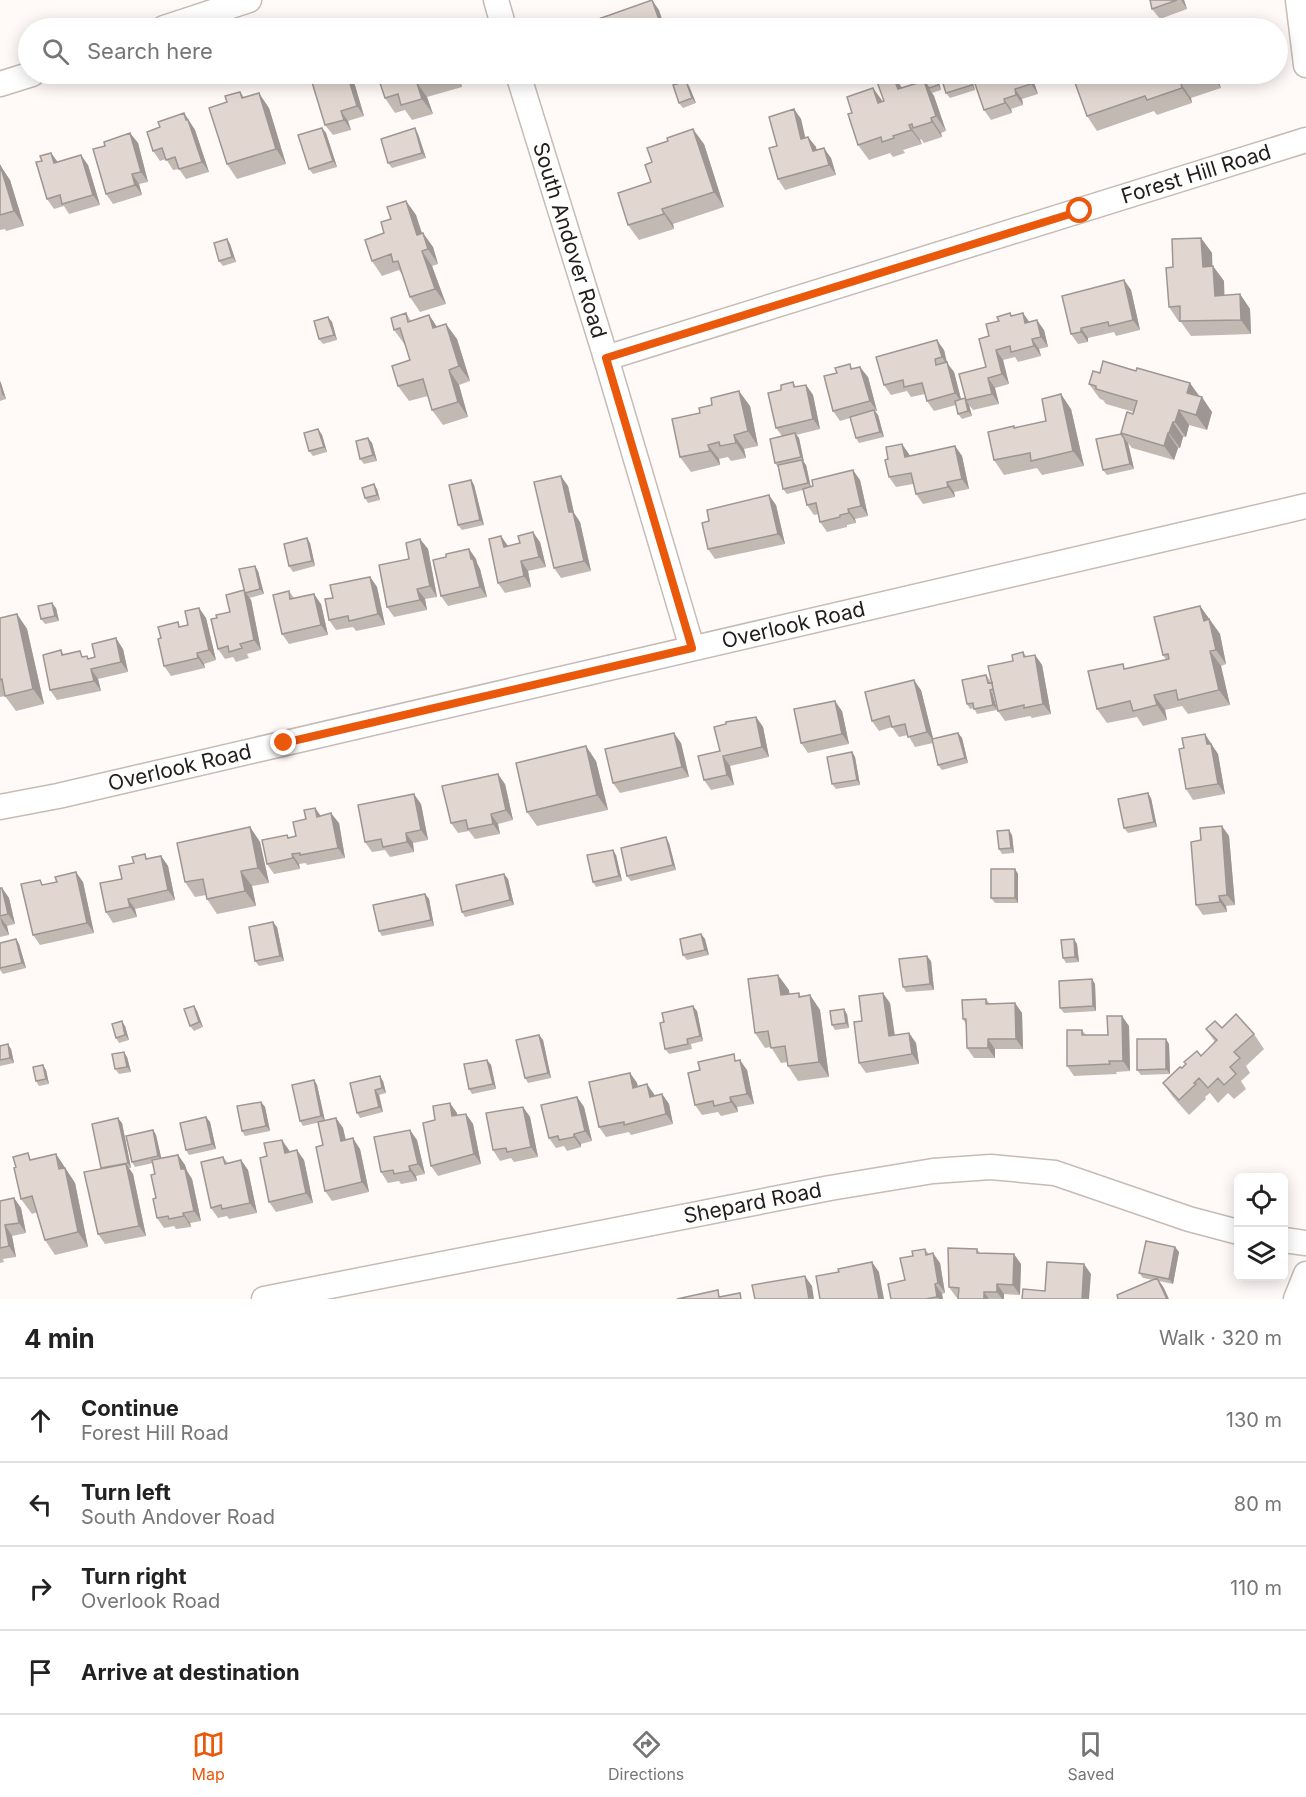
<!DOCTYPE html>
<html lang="en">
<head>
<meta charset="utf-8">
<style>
	:root { --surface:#fff; --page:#f6f6f6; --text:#222; --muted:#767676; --line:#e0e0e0; --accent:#ea580c }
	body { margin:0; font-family:Inter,sans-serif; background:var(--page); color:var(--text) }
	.controls { position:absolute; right:18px; bottom:18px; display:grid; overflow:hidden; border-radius:9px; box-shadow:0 3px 15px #0003 }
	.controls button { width:54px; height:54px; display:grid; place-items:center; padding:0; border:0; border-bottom:2px solid var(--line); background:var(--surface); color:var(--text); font:30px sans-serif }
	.stop { position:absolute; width:18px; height:18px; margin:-14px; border:4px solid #ea580c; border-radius:50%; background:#fff }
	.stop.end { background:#ea580c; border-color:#fff; box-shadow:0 2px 6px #0008 }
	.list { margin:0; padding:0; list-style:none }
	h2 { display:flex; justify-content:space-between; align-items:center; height:78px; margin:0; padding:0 24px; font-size:26px }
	h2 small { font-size:20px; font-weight:400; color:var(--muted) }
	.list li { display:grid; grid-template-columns:39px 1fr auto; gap:18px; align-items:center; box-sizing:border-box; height:84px; padding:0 24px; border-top:2px solid var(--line) }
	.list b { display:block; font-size:22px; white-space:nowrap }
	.list p { margin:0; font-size:20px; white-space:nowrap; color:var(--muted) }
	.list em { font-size:20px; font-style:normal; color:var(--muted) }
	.icon { flex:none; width:33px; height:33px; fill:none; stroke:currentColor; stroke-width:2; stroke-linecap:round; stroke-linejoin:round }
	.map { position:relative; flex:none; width:1306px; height:1299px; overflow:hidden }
	.search { position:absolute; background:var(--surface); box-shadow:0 3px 15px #0003; left:18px; right:18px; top:18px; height:66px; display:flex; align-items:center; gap:15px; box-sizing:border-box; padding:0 21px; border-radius:33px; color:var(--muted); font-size:22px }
	.sheet { height:414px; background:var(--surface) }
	nav { display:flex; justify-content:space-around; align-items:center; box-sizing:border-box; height:84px; border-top:2px solid var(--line); background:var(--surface); font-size:16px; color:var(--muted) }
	nav a { display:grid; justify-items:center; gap:3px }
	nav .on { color:var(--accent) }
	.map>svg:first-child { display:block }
</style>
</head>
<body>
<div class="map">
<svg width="1306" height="1299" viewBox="0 0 1306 1299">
	<rect width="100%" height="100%" fill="#fffaf8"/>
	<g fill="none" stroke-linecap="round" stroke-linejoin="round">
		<defs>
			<g id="minor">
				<path d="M496 0 504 28"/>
				<path d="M1298 0 1306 65"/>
				<path d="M164 28 249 0"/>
				<path id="s1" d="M518 74 606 358 692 648"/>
				<path d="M0 84 32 74"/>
				<path id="s2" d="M606 358 1306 140"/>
				<path id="s3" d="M0 807 58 796 1306 506"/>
				<path d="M1284 1240 1306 1243"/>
				<path id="s4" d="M264 1299 830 1188 933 1171 991 1167 1055 1173 1189 1219 1238 1232"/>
				<path d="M1296 1299 1306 1274"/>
			</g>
		</defs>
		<use href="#minor" stroke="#c6bbb5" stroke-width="27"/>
		<use href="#minor" stroke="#fff" stroke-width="24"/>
	</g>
	<path fill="#c2b9b3" d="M1150 0H1184L1187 9 1160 19 1152 9Z
		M377 74H458L462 87 427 97 433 114 412 120 405 110 395 113 385 98Z
		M924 74H935L937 76 941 90 932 93 934 96 946 131 941 133 942 137 924 143 921 139 920 140 922 144 903 150 905 153 893 157 890 153 869 160 858 145 852 113 882 101 902 88 914 84Z
		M940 74H970L975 90 950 98 946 93Z
		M1031 74 1038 94 1022 99 1023 105 1011 109 1012 113 991 120 984 110Z
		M1094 74H1216L1221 88 1191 98 1192 103 1157 115 1154 111 1097 131 1087 116Z
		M328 77 354 82 364 116 348 121 351 130 333 135 325 125Z
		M689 86 696 103 683 108 679 103Z
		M240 92 244 97 269 108 286 164 237 179 227 164V102Z
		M794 109 801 119 805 138 808 137 816 147V150L831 158 836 175 785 190 778 179 777 146Z
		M184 113 195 130 209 172 186 179 179 169 173 170 166 159 160 161 153 151 160 127Z
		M322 128 326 133 337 167 313 174 309 169Z
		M415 128 418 134 426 158 392 168 388 163Z
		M130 133 138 143 148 182 139 184 142 195 113 204 106 194 105 146Z
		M704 144 724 207 673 224 674 229 639 240 628 225 651 182Z
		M51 153 58 162 88 165 100 205 69 214 64 206 54 209 47 199 42 161Z
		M0 165 10 180 24 226 6 231 5 229 0 230Z
		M406 201 416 215 422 233 433 247 438 264 432 266 446 304 420 312 410 297 403 276 399 270 382 276 372 261 391 219Z
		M1201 238 1212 253V266L1224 281V295L1240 294 1250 309 1251 334 1191 336 1181 322H1179L1169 307Z
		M227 239 230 244 236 262 223 266 219 261Z
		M1124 280 1131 290 1140 330 1116 336 1114 332 1088 338V342L1078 344 1071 334Z
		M406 313 411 321 429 315 437 327 457 339 470 381 459 385 468 417 443 425 432 410 428 396 409 401 398 386 410 360 405 345 394 330Z
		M1010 313 1012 316 1023 313 1029 322 1044 330 1048 347 1039 349 1041 356 1018 362 1015 357 1003 360 1009 384 995 388 999 404 973 410 969 405 972 416 962 419 958 414 956 405 934 411 927 401 925 394 911 397 907 391 891 395 884 385 944 350 947 363 954 372 961 399 965 398 986 367 989 336 999 321Z
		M328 317 332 322 337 340 323 344 319 339Z
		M853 369 868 377 877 411H875L878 415 884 437 859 443 856 438 850 418 840 421 833 411Z
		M0 381 6 399 0 401Z
		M793 382 796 387 806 385 813 395 820 429 796 435 799 438 804 462 806 465 811 487 860 480 868 516 855 519 856 523 847 525V527L827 532 820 522 819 514 814 515 807 505 803 490 787 494 783 489 778 467 775 463 782 436 776 428 781 390Z
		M1089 384 1199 397 1212 412 1207 430 1189 425 1186 437H1183L1180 448H1178L1174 460 1132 448 1128 443 1134 469 1107 475 1103 470 1121 434 1134 412 1106 404 1103 400 1100 399Z
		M750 406 758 446 744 449 746 458 731 461 728 457 719 459 720 465 691 472 680 457Z
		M1071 409 1084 466 1042 475 1037 468 1004 475 994 460 1015 428 1046 421Z
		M318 429 322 435 327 452 313 456 309 451Z
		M368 438 372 443 377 461 364 464 360 459Z
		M955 446 962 456 969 489 954 492 955 497 923 504 916 494 913 484 896 487 889 477 909 454 910 456Z
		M471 480 474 485 484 525 462 530 458 525Z
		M568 486 574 513 580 522 591 571 561 578 554 568Z
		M377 489 380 500 368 503 365 498Z
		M776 505 785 544 715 559 708 549 709 521Z
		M420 539 428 549 437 597 425 599 427 610 394 617 387 607 409 559Z
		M540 542 546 567 528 571 531 587 505 593 498 583 508 546 520 543Z
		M310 543 315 566 293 572 289 566Z
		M469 549 476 559 477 563 480 569 487 597 448 606 441 596 446 557Z
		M258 571 264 594 249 598 251 600 261 650 247 654 249 658 236 662 233 657 225 659 218 649 230 612 244 590Z
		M370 577 377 587 385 625 356 631 353 627 336 630 329 620 333 598Z
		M289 591 294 598 321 604 328 635 289 644 282 634Z
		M1200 606 1220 634 1226 664 1221 666 1230 705 1188 714 1182 706 1165 710 1167 720 1143 726 1137 717 1107 723 1097 709 1127 669 1166 660 1163 655Z
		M56 608 59 621 45 624 41 619Z
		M199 608 206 618 216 660 204 664 205 668 171 676 164 666 161 638 181 627 188 625Z
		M17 614 27 629 44 704 16 711 5 696 0 697V618Z
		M123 649 128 672 98 679 101 691 57 700 50 690 61 650 64 655 84 657 89 659Z
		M1023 652 1027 657 1035 655 1042 665 1051 714 1032 718 1030 716 1005 721 998 711 994 695H993L997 710 977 714 974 708 970 709 967 704 986 675 990 680V683L992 682 1013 661Z
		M921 690 933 739 958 733 962 738 968 763 942 770 938 765 933 743 915 747 908 735 899 737 892 727 879 731 872 721Z
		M842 711 849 744 808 753 801 743Z
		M756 717 763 727 769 757 730 766 734 785 711 790 704 780 720 751Z
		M681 743 689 777 620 793 613 783Z
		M1212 744V746L1218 754 1225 794 1193 800 1186 789Z
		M852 752 855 757 860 785 836 789 832 784Z
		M596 761 608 810 537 826 527 812Z
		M505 784 513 820 498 824 500 834 475 839 469 831 458 833 451 823Z
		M1151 798 1157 827 1128 833 1124 828Z
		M421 804 428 840 413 843 414 852 390 857 385 850 372 852 365 842Z
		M315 808 321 816 339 823 345 858 307 865 306 863 299 864 300 869 274 874 267 864 287 835 289 838 296 836 306 819Z
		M250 827 260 842 269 883 252 886 256 906 217 914 207 899 206 895 195 897 185 882Z
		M1012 835 1014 853 1002 854 999 849Z
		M1229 836 1235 905 1226 906 1227 912 1203 915 1196 905Z
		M669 843 676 870 631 881 627 876Z
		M616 855 622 881 596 887 593 882Z
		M161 856 168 866 175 900 135 909 137 917 113 923 106 912 122 879 134 863Z
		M1015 869 1018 874V903H995L991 898Z
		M504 874 508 879 514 905 465 917 462 912Z
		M57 882H83L94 933 40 945 33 935 44 885Z
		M0 888H2L9 898 15 924 7 926 9 935 0 937Z
		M425 894 429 899 434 926 382 936 379 931Z
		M277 927 284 961 259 966 255 961Z
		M701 934 705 939 709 955 687 960 683 955Z
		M16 939 19 944 26 968 3 974 0 970V943Z
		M1074 939 1077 944 1079 962 1066 963 1063 958Z
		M931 961 934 990 906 992 903 987Z
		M1092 979 1095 984 1096 1011 1064 1013 1060 1008Z
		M789 990V994L799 993 801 997 810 995 820 1010 829 1077 798 1081 788 1066V1062L781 1063 771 1047 765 1048 755 1033Z
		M986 999 990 1004 1015 1003 1022 1013 1023 1049H995V1058H974L967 1048 966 1024 963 1019Z
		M890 1003 895 1035 909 1033 916 1043 919 1064 866 1073 859 1063 862 1021Z
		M194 1006 197 1011 203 1027 194 1031 190 1026Z
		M697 1011 703 1041 691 1044 692 1049 669 1054 665 1049 664 1022Z
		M847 1014 849 1028 835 1030 832 1025Z
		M125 1026 129 1040 119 1043 116 1038Z
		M1129 1026 1130 1071 1116 1072 1117 1074 1074 1076 1067 1066 1082 1030 1086 1035H1108Z
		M1222 1028 1254 1034 1264 1049 1246 1066 1250 1073 1241 1081 1246 1089 1234 1099 1228 1093 1218 1103 1210 1093 1205 1097 1206 1099 1189 1115 1173 1097 1163 1083 1201 1056 1215 1042 1206 1029Z
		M539 1035 543 1040 551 1078 528 1083 525 1078Z
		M1169 1044 1170 1074 1141 1075 1137 1070Z
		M0 1046 11 1049 14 1063 0 1066Z
		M127 1057 131 1072 119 1074 115 1069Z
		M487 1060 491 1065 496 1089 472 1094 469 1089Z
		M738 1061 747 1070 754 1104 737 1107 738 1112 721 1116 718 1112 702 1115 695 1105Z
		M46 1070 49 1084 39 1086 36 1081Z
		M630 1073 637 1083 638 1087 654 1094 655 1096 662 1094 669 1104 673 1124 631 1135 629 1132 606 1137 599 1127Z
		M314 1080 317 1085 325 1121 303 1126 300 1121Z
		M383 1081 386 1093 379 1095 383 1112 360 1118 357 1113Z
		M577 1097 584 1107 592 1141 581 1144V1147L567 1151 564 1146 556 1148 549 1138Z
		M261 1102 265 1107 270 1131 245 1136 242 1131Z
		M523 1107 530 1117 538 1157 514 1162 511 1158 500 1161 493 1150Z
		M457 1113V1116L466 1114 473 1124 481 1164 438 1176 431 1166 435 1120Z
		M206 1117 210 1122 216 1149 189 1155 186 1150Z
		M336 1118 343 1128 346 1140 360 1149 369 1192 332 1201 325 1191 323 1145Z
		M122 1123 131 1168H129L133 1174 146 1236 105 1244 98 1234 102 1169Z
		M153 1130 156 1135 161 1158 178 1155 185 1165 187 1171 192 1179 201 1221 190 1223 191 1227 176 1229 174 1226 164 1228 157 1218 155 1174 153 1163 135 1167 132 1162Z
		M417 1140 425 1174 416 1176 417 1181 401 1184 399 1181 388 1183 381 1172Z
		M289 1150 290 1152 304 1160 313 1203 276 1212 269 1202 267 1156Z
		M56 1154 75 1183 88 1247 55 1255 45 1240 37 1212 32 1214 21 1199 33 1159Z
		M223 1157 228 1163 241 1160 248 1170 257 1213 229 1219 227 1216 218 1218 211 1208Z
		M14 1198 21 1208 26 1233 12 1236 16 1257 3 1259 4 1262 0 1263V1213Z
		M1175 1247 1179 1252 1173 1284 1159 1281 1164 1288 1153 1280 1143 1278 1139 1273Z
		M925 1249 929 1254 940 1263 945 1293 942 1294 943 1299H891L905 1280 913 1256Z
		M977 1249 980 1253 1021 1264 1020 1295 1004 1294V1299H958V1298L956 1297 949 1287Z"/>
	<path fill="#9e9692" d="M652 0 659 10 665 28H662Z
		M1181 0H1184L1187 9Z
		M347 74 354 82 364 116 357 106Z
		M452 74H458L462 87Z
		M892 74 903 89H898Z
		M934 74 937 76 941 90 938 85Z
		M968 74H970L975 90 972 85Z
		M1027 74H1031L1038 94 1031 84Z
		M1210 74H1216L1221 88Z
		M686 81 689 86 696 103 692 98Z
		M924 81 934 96 946 131 936 116Z
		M417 83 427 97 433 114 422 99Z
		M1181 84 1191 98 1192 103 1182 88Z
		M873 88 884 103H878Z
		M1015 89 1022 99 1023 105 1016 95Z
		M259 93 269 108 286 164 276 149Z
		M1004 99 1011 109 1012 113 1005 103Z
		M794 109 801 119 808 149 801 139Z
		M341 111 348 121 351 130 344 120Z
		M184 113 195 130 209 172 202 162Z
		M931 118 941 133 942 137 932 122Z
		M909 125 920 140 922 144 911 130Z
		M322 128 326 133 337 167 333 161Z
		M415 128 418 134 426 158 422 153Z
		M693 129 704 144 724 207 714 192Z
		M130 133 138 143 148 182 141 172Z
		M808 137 816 147 820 161 813 151Z
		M824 148 831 158 836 175 829 165Z
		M51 153 58 163H54Z
		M81 155 88 165 100 205 93 195Z
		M0 165 10 180 24 226 14 211Z
		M132 174 139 184 142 195 135 185Z
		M406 201 416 215 427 250 417 235Z
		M662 209 673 224 674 229 664 214Z
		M423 233 433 247 438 264 428 249Z
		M1201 238 1212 253 1213 282 1203 267Z
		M227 239 230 244 236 262 232 257Z
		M422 251 432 266 446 304 435 289Z
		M1213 266 1224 281 1225 311 1215 296Z
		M1124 280 1131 290 1140 330 1133 320Z
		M1240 294 1250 309 1251 334 1241 320Z
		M1023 313 1030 323H1025Z
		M429 315 439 330 433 328Z
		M328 317 332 322 337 340 334 335Z
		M1037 320 1044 330 1048 347 1041 337Z
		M446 324 457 339 470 381 459 366Z
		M1081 328 1088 338V342L1081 332Z
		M1032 339 1039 349 1041 356 1034 346Z
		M937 340 944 350 947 363 954 372 962 403 955 393 948 367 942 357Z
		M996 350 1003 360 1009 384 1002 374Z
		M860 367 868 377 877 411 870 401Z
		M449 370 459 385 468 417 458 402Z
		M988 378 995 388 999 404 992 394Z
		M0 381 1 383 6 399 2 394 0 386Z
		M1190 383 1200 397 1187 393Z
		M806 385 813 395 820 429 813 419Z
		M739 391 750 406 758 446 748 431Z
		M1061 394 1071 409 1084 466 1073 451Z
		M1202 397 1212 412 1207 430 1196 415Z
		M966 400 969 405 972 416 968 411Z
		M874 410 878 415 884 437 880 432Z
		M1179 410 1189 425 1186 437 1175 422Z
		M1173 422 1183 437 1180 448 1169 433Z
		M318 429 322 435 327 452 324 447Z
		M795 433 799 438 804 462 801 457Z
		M1168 433 1178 448 1174 460 1164 446Z
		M734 435 744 449 746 458 736 443Z
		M368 438 372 443 377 461 373 455Z
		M1124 438 1128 443 1134 469 1130 464Z
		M902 444 909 454 912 467 905 457Z
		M708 445 719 459 720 465 710 451Z
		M955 446 962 456 969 489 962 479Z
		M802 460 806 465 811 488 808 483Z
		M853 470 860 480 868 516 861 506Z
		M561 476 568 486 574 513 580 522 591 571 584 561 569 512Z
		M471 480 474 485 484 525 480 520Z
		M947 482 954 492 955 497 948 487Z
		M374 484 377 489 380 500 377 495Z
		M769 495 776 505 785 544 778 534Z
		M848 509 855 519 856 523 849 513Z
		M533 532 540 542 546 567 539 557Z
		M501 536 508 546 504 547Z
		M307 538 310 543 315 566 312 561Z
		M420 539 428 549 437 597 430 586Z
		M469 549 476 559 477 563 480 569 487 597 480 587Z
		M521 561 528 571 531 587 524 576Z
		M255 566 258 571 264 594 260 589Z
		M370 577 377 587 385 625 378 614Z
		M417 589 425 599 427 610 420 600Z
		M244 590 251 600 261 650 254 640Z
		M314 594 321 604 328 635 321 625Z
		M52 603 56 608 59 621 55 616Z
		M1200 606 1220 634 1226 664 1216 650 1204 621Z
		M199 608 206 618 216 660 209 650Z
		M17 614 27 629 44 704 33 689Z
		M116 638 123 649 128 672 121 662Z
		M1210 651 1221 666 1230 705 1219 690Z
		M197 653 204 664 205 668 198 658Z
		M1035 655 1042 665 1051 714 1043 704Z
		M91 669 98 679 101 691 94 681Z
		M914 680 921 690 934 742 927 732Z
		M990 690 993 695 997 710 993 705Z
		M1154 695 1165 710 1167 720 1157 705Z
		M835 701 842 711 849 744 842 734Z
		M756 717 763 727 769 757 762 747Z
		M674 733 681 743 689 777 682 767Z
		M958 733 962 738 968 763 965 758Z
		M1205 734 1218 754 1225 794 1218 784 1207 744Z
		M586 746 596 761 608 810 597 795Z
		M852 752 855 757 860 785 857 780Z
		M723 756 730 766 734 785 727 775Z
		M498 774 505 784 513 820 506 810Z
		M1148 793 1151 798 1157 827 1154 822Z
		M414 794 421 804 428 840 421 830Z
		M315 808 322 818 317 817Z
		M331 813 339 823 345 858 338 848Z
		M491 814 498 824 500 834 493 824Z
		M1222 826 1229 836 1235 905 1227 895Z
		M250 827 260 842 269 883 258 868Z
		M1009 830 1012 835 1014 853 1011 848Z
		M406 833 413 843 414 852 407 842Z
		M666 837 669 843 676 870 673 865Z
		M613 850 616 855 622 881 619 876Z
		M292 854 299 864 300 869 293 858Z
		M161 856 168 866 175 900 168 890Z
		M1015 869 1018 874V903L1015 898Z
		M241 871 252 886 256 906 245 891Z
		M76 872 83 882 94 933 87 923Z
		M504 874 508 879 514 905 510 900Z
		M2 888 9 898 15 924 8 914Z
		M425 894 429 899 434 926 431 920Z
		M1219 896 1226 906 1227 912 1220 902Z
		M128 899 135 909 137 917 130 907Z
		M0 917 7 926 9 935 2 924Z
		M273 922 277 927 284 961 280 956Z
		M701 934 705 939 709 955 705 950Z
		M16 939 19 944 26 968 22 963Z
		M1074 939 1077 944 1079 962 1075 957Z
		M927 956 931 961 934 990 930 984Z
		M778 975 789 990 792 1010 781 995Z
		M1092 979 1095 984 1096 1011 1093 1006Z
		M883 993 890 1003 896 1046 889 1036Z
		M810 995 820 1010 829 1077 819 1062Z
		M1015 1003 1022 1013 1023 1049 1016 1039Z
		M194 1006 197 1011 203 1027 199 1022Z
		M693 1006 697 1011 703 1041 700 1036Z
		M844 1009 847 1014 849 1028 846 1023Z
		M1122 1016 1129 1026 1130 1071 1123 1061Z
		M122 1021 125 1026 129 1040 125 1035Z
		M909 1033 916 1043 919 1064 912 1054Z
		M539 1035 543 1040 551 1078 548 1073Z
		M988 1039 995 1049V1058L988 1048Z
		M1166 1039 1169 1044 1170 1074 1166 1069Z
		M8 1044 11 1049 14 1063 10 1058Z
		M124 1052 127 1057 131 1072 127 1067Z
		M487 1060 491 1065 496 1089 493 1084Z
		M740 1060 747 1070 754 1104 747 1094Z
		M43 1065 46 1070 49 1084 46 1079Z
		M630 1073 637 1083 640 1098 633 1088Z
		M380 1076 383 1081 386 1093 382 1088Z
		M314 1080 317 1085 325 1121 321 1116Z
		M647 1084 654 1094 657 1107 650 1097Z
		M375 1090 379 1095 383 1112 379 1107Z
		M662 1094 669 1104 673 1124 666 1114Z
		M577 1097 584 1107 592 1141 585 1131Z
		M730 1097 737 1107 738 1112 731 1102Z
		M261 1102 265 1107 270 1131 266 1126Z
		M450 1103 457 1113 459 1127 452 1116Z
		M523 1107 530 1117 538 1157 531 1147Z
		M466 1114 473 1124 481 1164 474 1154Z
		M206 1117 210 1122 216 1149 212 1144Z
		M118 1118 122 1123 131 1168 128 1163Z
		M336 1118 343 1128 348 1151 341 1141Z
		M153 1130 156 1135 162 1161 158 1156Z
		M410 1130 417 1140 425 1174 418 1164Z
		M574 1134 581 1144V1147L574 1137Z
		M353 1138 360 1149 369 1192 362 1182Z
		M282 1140 289 1150 292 1163 285 1153Z
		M297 1150 304 1160 313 1203 306 1193Z
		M56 1154 75 1183 88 1247 78 1232Z
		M178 1155 185 1165 187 1171 192 1179 201 1221 194 1211 181 1169Z
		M241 1160 248 1170 257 1213 250 1203Z
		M126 1164 133 1174 146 1236 139 1226Z
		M409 1166 416 1176 417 1181 410 1171Z
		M14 1198 21 1208 26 1233 19 1223Z
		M183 1213 190 1223 191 1227 184 1216Z
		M5 1225 12 1236 16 1257 9 1246Z
		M1175 1247 1179 1252 1173 1284 1169 1279Z
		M933 1253 940 1263 945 1293 938 1283Z
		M1014 1254 1021 1264 1020 1295 1013 1285Z
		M872 1262 879 1272 884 1299H879Z
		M1084 1264 1091 1274 1089 1299H1082Z
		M805 1276 812 1286 814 1299H809Z
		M1157 1278 1164 1288 1169 1299H1167Z
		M935 1284 942 1294 943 1299H939L937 1297Z
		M997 1284 1004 1294V1299H1002L997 1292Z
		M984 1292 989 1299H984Z"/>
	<path fill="#e2d7d0" stroke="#9e9692" stroke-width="1.5" d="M652 0 662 28H592L590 22Z
		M1150 0H1177L1152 9Z
		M724 23 726 28H708Z
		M326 74 327 78 341 74H347L357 106 341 111 344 120 325 125 311 79Z
		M377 74H446L417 83 422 99 401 105 398 94 385 98Z
		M892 74 898 89 924 81 936 116 931 118 932 122 913 128 912 124 909 125 911 130 893 136 894 138 882 142 881 137 858 145 848 114 852 113 847 97 873 88 878 103 884 101 876 79Z
		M924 74H934L938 85 929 88 924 81 914 84 912 77Z
		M940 74H968L972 85 946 93Z
		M977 74H1027L1031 84 1015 89 1016 95 1004 99 1005 103 984 110 972 75Z
		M1094 74H1210L1181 84 1182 88 1147 100 1145 96 1087 116 1074 80Z
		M686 81 692 98 679 103 673 85Z
		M240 92 242 98 259 93 276 149 227 164 209 108 227 102 225 96Z
		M794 109 801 139 808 137 813 151 824 148 829 165 778 179 769 148 777 146 769 117Z
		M184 113 186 120H188L202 162 179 169 175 157 166 160 162 148 153 151 147 132 160 127 158 122Z
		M322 128 333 161 309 169 298 135Z
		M415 128 422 153 388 163 381 139Z
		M693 129 714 192 662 209 664 214 628 225 618 193 651 182 645 165 652 162 647 148 668 141 667 138Z
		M130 133 141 172 132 174 135 185 106 194 93 149 105 146 104 142Z
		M51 153 54 163 81 155 93 195 62 204 60 195 47 199 36 162 42 161 40 156Z
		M0 165 14 211 0 215Z
		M406 201 417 235 423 233 428 249 422 251 435 289 410 297 398 261 393 262 391 254 372 261 365 240 384 233 381 222 391 219 387 207Z
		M1201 238 1203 267 1213 266 1215 296 1240 294 1241 320 1180 321V306L1169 307 1166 268 1173 267 1172 239Z
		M227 239 232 257 219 261 214 243Z
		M1124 280 1133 320 1109 326 1108 322 1081 328V332L1071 334 1062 296Z
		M406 313 408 322 429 315 433 328 446 324 459 366 449 370 458 402 432 410 423 379 398 386 392 366 410 360 400 328 394 330 391 318Z
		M1010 313 1011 316 1023 313 1025 323 1037 320 1041 337 1032 339 1034 346 1011 352 1010 346 996 350 1002 374 988 378 992 394 966 400 959 374 986 367 979 339 989 336 986 324 999 321 997 317Z
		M328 317 334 335 319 339 314 321Z
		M937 340 942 357 935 359 936 365 947 362 955 393 927 401 922 383 904 387 903 380 884 385 876 357Z
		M1103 361 1136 371 1137 368 1190 383 1187 393 1202 397 1196 415 1179 410 1175 422H1173L1169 433H1168L1164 446 1121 433 1127 412 1133 414 1137 401 1096 389V386L1089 384 1093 371 1100 373Z
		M850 364 851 369 860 367 870 401 833 411 824 376 837 373 835 368Z
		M793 382 794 387 806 385 813 419 776 428 768 393 781 390V385Z
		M739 391 748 431 734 435 736 443 720 446 719 442 708 445 710 451 680 457 672 419 700 413 699 408 712 405 711 398Z
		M1061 394 1073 451 1031 461 1030 453 994 460 988 432 1014 426V428L1046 421 1042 399Z
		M965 398 968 411 958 414 955 401Z
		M874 410 880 432 856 438 850 417Z
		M318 429 324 447 309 451 304 433Z
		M795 433 801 457 775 463 770 439Z
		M1121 434 1124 438 1130 464 1103 470 1096 439Z
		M368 438 373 455 360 459 356 441Z
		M902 444 905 457 955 446 962 479 947 482 948 487 916 494 911 473 889 477 885 460 888 459 886 447Z
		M802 460 808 483 783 489 778 465Z
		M853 470 861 506 848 509 849 513 840 515V517L820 522 816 503 807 505 803 489 813 486 812 480Z
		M561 476 569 512H573L584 561 554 568 534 482Z
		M471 480 480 520 458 525 449 485Z
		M374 484 377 495 365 498 362 488Z
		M769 495 778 534 708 549 702 523 709 521 707 510Z
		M533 532 539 557 521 561 524 576 498 583 489 539 501 536 504 547 520 543 518 536Z
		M307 538 312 561 289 566 284 544Z
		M420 539 430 586 417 589 420 600 387 607 379 565 409 559 406 543Z
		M469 549 471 559H473L480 587 441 596 433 560 446 557V554Z
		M255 566 260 589 245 593 239 569Z
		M370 577 378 614 349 621 348 616 329 620 325 599 333 598 330 585Z
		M244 590 254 640 240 644 242 648 229 652 228 646 218 649 211 619 217 618 216 615 230 612 226 595Z
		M289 591 290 599 314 594 321 625 282 634 273 595Z
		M52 603 55 616 41 619 38 606Z
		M1200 606 1204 621 1209 619 1216 650 1210 651 1219 690 1178 700 1176 690 1154 695 1157 705 1133 711 1130 701 1097 709 1088 671 1123 664 1124 669 1169 659 1168 654 1163 655 1154 617Z
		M199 608 209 650 197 653 198 658 164 666 158 639 161 638 158 627 178 622 179 627 188 625 185 611Z
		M17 614 33 689 5 696 2 679 0 680V618Z
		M116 638 121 662 91 669 94 681 50 690 43 655 61 650 62 655 80 651 82 657 87 656 88 659 95 657 92 644Z
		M1023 652 1024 657 1035 655 1043 704 1024 708V705L998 711 988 666 1013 661 1012 655Z
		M986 675 988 683 992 682 993 689 990 690 993 705 974 709 973 703 967 704 962 680Z
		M914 680 927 732 908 737 905 724 892 727 889 716 872 721 865 692Z
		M835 701 842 734 801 743 794 709Z
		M756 717 762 747 723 756 727 775 704 780 698 756 720 751 714 727 726 724V722Z
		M674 733 682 767 613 783 605 749Z
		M958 733 965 758 938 765 932 739Z
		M1205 734 1207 744H1211L1218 784 1186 789 1179 749 1184 748 1182 738Z
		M586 746 597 795 527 812 516 763Z
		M852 752 857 780 832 784 827 757Z
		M498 774 506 810 491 814 493 824 468 829 466 820 451 823 442 786Z
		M1148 793 1154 822 1124 828 1118 799Z
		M414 794 421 830 406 833 407 842 383 847 381 839 365 842 358 805Z
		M315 808 317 817 331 813 338 848 300 855V853L292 854 293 858 267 864 262 840 287 835 288 838 296 836 293 822 306 819 304 810Z
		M1222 826 1227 895 1219 896 1220 902 1196 905 1191 842 1201 840 1200 828Z
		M250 827 258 868 241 871 245 891 207 899 203 879 185 882 177 843Z
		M1009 830 1011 848 999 849 997 831Z
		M666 837 673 865 627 876 621 848Z
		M613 850 619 876 593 882 587 855Z
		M145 854 146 859 161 856 168 890 128 899 130 907 106 912 100 883 122 879 119 866 134 863 132 857Z
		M991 869H1015V898H991Z
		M76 872 87 923 33 935 21 884 40 880 42 885 57 882 55 877Z
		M504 874 510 900 462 912 456 885Z
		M0 888H2L8 914 0 916Z
		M425 894 431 920 379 931 373 905Z
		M273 922 280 956 255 961 249 927Z
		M701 934 705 950 683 955 680 939Z
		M16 939 22 963 0 968V943Z
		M1074 939 1075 957 1063 958 1061 940Z
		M927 956 930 984 903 987 899 959Z
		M778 975 781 995 799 993V997L810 995 819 1062 788 1066 785 1046 771 1048 768 1031 755 1033 748 979Z
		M1092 979 1093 1006 1060 1008 1059 981Z
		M883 993 889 1036 909 1033 912 1054 859 1063 854 1022 862 1021 859 996Z
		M986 999V1004L1015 1003 1016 1039H988V1048H967L966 1019H963L962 1000Z
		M194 1006 199 1022 190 1026 184 1009Z
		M693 1006 700 1036 687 1039 688 1044 665 1049 660 1023 664 1022 662 1013Z
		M844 1009 846 1023 832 1025 830 1011Z
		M1236 1014 1254 1034 1234 1052 1240 1058 1230 1067 1236 1074 1224 1085 1218 1078 1208 1088 1199 1078 1194 1083 1196 1084 1179 1100 1163 1083 1180 1067 1182 1068 1186 1064 1184 1062 1197 1051 1201 1056 1217 1040 1206 1029 1215 1021 1222 1028Z
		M1107 1016H1122L1123 1061H1109L1110 1064 1067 1066V1030H1082V1035H1108Z
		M122 1021 125 1035 116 1038 112 1024Z
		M539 1035 548 1073 525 1078 516 1040Z
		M1137 1039H1166V1069L1137 1070Z
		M8 1044 10 1058 0 1060V1046Z
		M124 1052 127 1067 115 1069 112 1054Z
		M734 1054 735 1061 740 1060 747 1094 730 1097 731 1102 714 1106 713 1101 695 1105 688 1073 700 1070 698 1062Z
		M487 1060 493 1084 469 1089 464 1064Z
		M43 1065 46 1079 36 1081 33 1067Z
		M630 1073 633 1088 647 1084 650 1097 662 1094 666 1114 624 1125V1122L599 1127 589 1082Z
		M380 1076 382 1088 375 1090 379 1107 357 1113 350 1083Z
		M314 1080 321 1116 300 1121 292 1085Z
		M577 1097 585 1131 574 1134V1137L559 1140 558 1136 549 1138 541 1105Z
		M261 1102 266 1126 242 1131 237 1106Z
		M450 1103 452 1116 466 1114 474 1154 431 1166 423 1123 435 1120 433 1106Z
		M523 1107 531 1147 507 1152 506 1148 493 1150 486 1113Z
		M206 1117 212 1144 186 1150 180 1123Z
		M118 1118 128 1163 101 1168 92 1124Z
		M336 1118 341 1141 353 1138 362 1182 325 1191 316 1147 323 1145 318 1122Z
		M153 1130 158 1156 132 1162 126 1136Z
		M410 1130 418 1164 409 1166 410 1171 394 1174 393 1170 381 1172 374 1137Z
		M282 1140 285 1153 297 1150 306 1193 269 1202 260 1158 267 1156 264 1143Z
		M28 1153 30 1160 56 1154 59 1169 65 1168 78 1232 45 1240 32 1196 21 1199 14 1168 16 1167 13 1157Z
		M178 1155 181 1169H185L194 1211 183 1213 184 1216 169 1219 168 1216 157 1218 153 1199 156 1198 151 1175 155 1174 152 1160Z
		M223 1157 225 1164 241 1160 250 1203 222 1209 221 1205 211 1208 201 1162Z
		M126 1164 139 1226 98 1234 84 1172Z
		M14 1198 19 1223 5 1225 9 1246 0 1248V1201Z
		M1146 1241 1175 1247 1169 1279 1139 1273Z
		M948 1248 977 1249V1253L1014 1254 1013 1285 997 1284V1292H984V1299H958L959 1288 949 1287Z
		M925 1249 926 1255 933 1253 938 1283 935 1284 937 1297 925 1299H891L888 1284 905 1280 900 1258 913 1256 912 1251Z
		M872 1262 879 1299H820L816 1276 839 1272 838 1269Z
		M1047 1262 1084 1264 1082 1299H1022L1023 1289 1045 1291Z
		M805 1276 809 1299H755L752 1285Z
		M1157 1278 1167 1299H1118L1117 1295Z
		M718 1290 719 1297 740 1293 741 1299H677Z"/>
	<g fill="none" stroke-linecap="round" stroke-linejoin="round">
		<path stroke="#ea580c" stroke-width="8" d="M284 743 692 648 606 358 1080 211"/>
	</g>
	<g text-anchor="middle" stroke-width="4.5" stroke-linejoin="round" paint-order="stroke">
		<g font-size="21" fill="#211e1b" stroke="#fffaf8">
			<text dy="7" stroke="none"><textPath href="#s2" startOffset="618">Forest Hill Road</textPath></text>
			<text dy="7" stroke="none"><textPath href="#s1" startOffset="174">South Andover Road</textPath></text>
			<text dy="7" stroke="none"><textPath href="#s3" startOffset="814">Overlook Road</textPath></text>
			<text dy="7" stroke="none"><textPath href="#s3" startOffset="184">Overlook Road</textPath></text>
			<text dy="7" stroke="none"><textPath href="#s4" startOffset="498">Shepard Road</textPath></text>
		</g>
	</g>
</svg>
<div class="controls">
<button><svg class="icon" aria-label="locate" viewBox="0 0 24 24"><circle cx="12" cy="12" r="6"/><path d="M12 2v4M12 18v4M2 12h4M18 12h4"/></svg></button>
<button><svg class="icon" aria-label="layers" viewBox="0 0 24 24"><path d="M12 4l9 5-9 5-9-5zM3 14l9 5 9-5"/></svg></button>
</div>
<div class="stop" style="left:1080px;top:211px"></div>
<div class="stop end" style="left:284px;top:743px"></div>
<div class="search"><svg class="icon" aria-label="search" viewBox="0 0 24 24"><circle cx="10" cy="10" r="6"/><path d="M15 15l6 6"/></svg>Search here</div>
</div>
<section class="sheet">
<h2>4 min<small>Walk · 320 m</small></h2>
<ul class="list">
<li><svg class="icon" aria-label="ahead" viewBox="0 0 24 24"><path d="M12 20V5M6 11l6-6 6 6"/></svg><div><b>Continue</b><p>Forest Hill Road</p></div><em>130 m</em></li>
<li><svg class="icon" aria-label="left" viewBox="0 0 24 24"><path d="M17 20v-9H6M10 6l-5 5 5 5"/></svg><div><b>Turn left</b><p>South Andover Road</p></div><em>80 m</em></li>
<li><svg class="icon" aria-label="right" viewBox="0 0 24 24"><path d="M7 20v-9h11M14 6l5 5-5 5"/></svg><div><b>Turn right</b><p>Overlook Road</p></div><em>110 m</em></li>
<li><svg class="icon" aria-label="arrive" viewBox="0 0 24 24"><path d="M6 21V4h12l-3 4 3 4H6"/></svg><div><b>Arrive at destination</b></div></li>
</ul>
</section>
<nav>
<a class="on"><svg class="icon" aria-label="map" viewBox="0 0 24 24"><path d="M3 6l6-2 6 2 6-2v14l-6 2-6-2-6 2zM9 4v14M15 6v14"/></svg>Map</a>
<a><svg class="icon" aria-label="directions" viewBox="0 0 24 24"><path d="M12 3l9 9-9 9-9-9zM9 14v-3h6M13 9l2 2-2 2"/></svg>Directions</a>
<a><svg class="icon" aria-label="saved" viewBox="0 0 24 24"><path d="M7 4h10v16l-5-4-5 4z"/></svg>Saved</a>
</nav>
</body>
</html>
